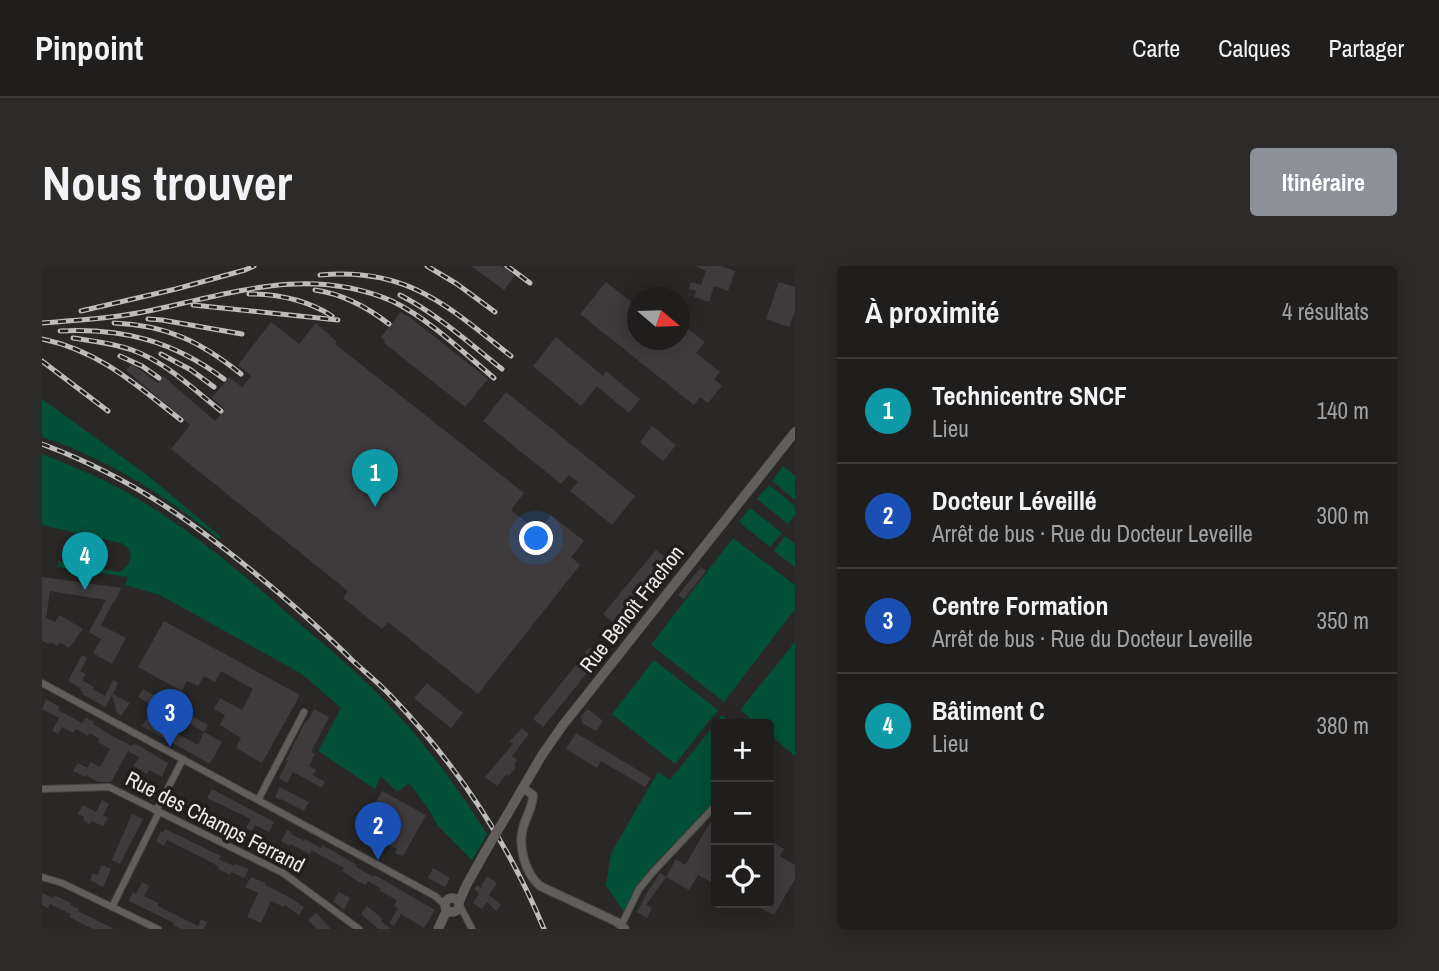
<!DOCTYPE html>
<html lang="fr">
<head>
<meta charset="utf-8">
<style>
	:root { --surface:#201e1c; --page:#2d2b29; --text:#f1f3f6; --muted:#a2a2a3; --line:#3d3c3b; --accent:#8c9099 }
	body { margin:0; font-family:"Archivo Narrow",sans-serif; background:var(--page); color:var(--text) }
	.controls { position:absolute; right:21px; bottom:21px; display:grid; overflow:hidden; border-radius:7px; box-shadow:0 4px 18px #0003 }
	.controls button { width:63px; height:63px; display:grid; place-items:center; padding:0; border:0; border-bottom:2px solid var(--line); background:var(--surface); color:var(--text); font:35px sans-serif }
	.compass { position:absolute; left:585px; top:21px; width:63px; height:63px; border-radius:50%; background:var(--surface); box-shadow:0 4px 18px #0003; rotate:109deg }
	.you { position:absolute; left:495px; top:273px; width:24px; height:24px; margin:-18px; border:5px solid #fff; border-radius:50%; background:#1a73e8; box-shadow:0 0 0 10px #1a73e833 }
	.badge { display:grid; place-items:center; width:46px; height:46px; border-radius:50%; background:var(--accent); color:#fff; font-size:23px; font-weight:700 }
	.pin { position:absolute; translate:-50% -58px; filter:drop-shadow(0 2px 4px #0008) }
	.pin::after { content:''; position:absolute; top:37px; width:24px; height:21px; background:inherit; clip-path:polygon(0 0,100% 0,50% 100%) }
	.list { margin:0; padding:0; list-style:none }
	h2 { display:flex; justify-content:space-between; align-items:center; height:91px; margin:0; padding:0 28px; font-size:30px }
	h2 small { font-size:23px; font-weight:400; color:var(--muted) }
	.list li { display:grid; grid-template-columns:46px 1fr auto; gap:21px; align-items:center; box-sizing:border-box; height:105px; padding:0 28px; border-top:2px solid var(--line) }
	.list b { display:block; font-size:26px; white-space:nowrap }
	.list p { margin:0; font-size:23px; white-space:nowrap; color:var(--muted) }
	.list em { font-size:23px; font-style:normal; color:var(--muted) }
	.icon { flex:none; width:38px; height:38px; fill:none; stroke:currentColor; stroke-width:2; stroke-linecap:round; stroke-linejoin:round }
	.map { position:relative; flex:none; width:753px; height:663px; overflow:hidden; border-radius:7px }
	header { display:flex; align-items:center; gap:42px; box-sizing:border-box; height:98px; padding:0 35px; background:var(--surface); border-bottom:2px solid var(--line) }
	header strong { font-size:33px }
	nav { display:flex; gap:38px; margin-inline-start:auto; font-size:24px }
	.intro { display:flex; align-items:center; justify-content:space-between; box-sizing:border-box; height:168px; padding:0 42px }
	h1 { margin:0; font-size:49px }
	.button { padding:18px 32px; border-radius:7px; background:var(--accent); color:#fff; font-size:24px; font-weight:700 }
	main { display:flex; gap:42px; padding:0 42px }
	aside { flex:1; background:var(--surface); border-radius:7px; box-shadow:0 4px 18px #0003 }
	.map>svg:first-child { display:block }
</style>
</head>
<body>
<header>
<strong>Pinpoint</strong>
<nav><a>Carte</a><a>Calques</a><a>Partager</a></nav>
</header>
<div class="intro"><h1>Nous trouver</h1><a class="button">Itinéraire</a></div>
<main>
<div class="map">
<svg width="753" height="663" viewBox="0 0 753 663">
	<rect width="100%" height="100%" fill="#2a2826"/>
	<path fill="#025038" d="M0 133 109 212 179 271 177 273C125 231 65 192 0 171Z
		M0 188C33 201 66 215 96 233 149 264 197 305 243 345 275 373 309 400 338 430 378 470 415 520 445 568L430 594 396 560 386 542 367 517 355 526 339 510 333 523 276 485 299 442 260 408 118 329 83 319 86 311 15 301 17 295 77 306C90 300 94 284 79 277L0 259Z
		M741 200 753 210V234L730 215Z
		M727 219 753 240V249L746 258 715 233Z
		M708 242 740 267 728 281 697 256Z
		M743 270 753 278V301L732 285Z
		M691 272 753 319V343L682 436 609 379Z
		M753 376V490L727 468V458H715L698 444Z
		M612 394 676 444 633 498 570 448Z
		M680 449 684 452 679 458H674V533L605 606 582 646 564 619 569 587 616 506 628 514Z"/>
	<path fill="#3e3b3c" d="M429 0H460L473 10 462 24Z
		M653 0H678L693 5 686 25 672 20 667 36 652 31 654 25 647 23 649 16 659 19 664 5Z
		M564 16 591 37 596 32V74H638V57L663 76 654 87 678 106 672 113 680 120 666 137 658 131 652 139 538 48Z
		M737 16 753 21V45L747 61 724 53Z
		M359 46 364 50 365 49 446 113 423 141 342 77 343 75 339 71Z
		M229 56 257 78 274 57 295 76 293 78 482 227 469 244 496 266 509 249 542 275 529 291 538 299 436 428 346 356 340 363 301 332 306 325 129 183 148 159 84 104 90 98 116 117 121 110 173 155 183 143 170 132 187 111 200 121 209 110 196 99Z
		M514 71 561 110 564 105 598 133 587 147 555 120 539 140 491 100Z
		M464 126 593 230 570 259 528 225 536 216 527 209 519 218 441 155Z
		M610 160 634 179 621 195 598 176Z
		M614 284 632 298 579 363 561 348Z
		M659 301 664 305 642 333 636 329Z
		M0 311 79 322 73 336H71L59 359 84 372 70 398 51 387 59 373 47 366 64 334 8 325 4 352 13 356 17 349 41 363 27 382 21 378 17 377 16 380 8 376 7 378 0 375Z
		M122 355 258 429 220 497 194 482 199 472 178 459 183 449 172 443 178 432 200 444 211 423 179 405 173 416 162 410 156 420 145 415 140 425 96 401Z
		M548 381 559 390 501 461 491 453Z
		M40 389 45 392 38 405 44 408 40 414 52 421 51 423 63 430 71 414 76 417 71 428 88 437 79 450 75 447 70 429 63 441 40 428 41 426 38 424 39 422 26 415Z
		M385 417 421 447 409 462 372 432Z
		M101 423 131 440 119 461 130 468 135 469 136 468 156 479 162 466 180 476 168 498 100 460 106 451 118 458 115 442 96 431Z
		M4 433 18 441 16 444 40 457 43 453 45 452 52 456 51 458 72 471 90 480 91 478 98 480 126 497 120 511 107 504 105 508 92 500 97 491 86 485 69 516H56L44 509 43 511 31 505 36 497 45 502 49 496 58 501 68 483 56 476 58 473 47 467 46 470 34 463 31 467 20 461 16 468 10 465 17 452 0 443Z
		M272 443 287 451 269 486 273 488 267 500 274 504 271 509 283 516 280 522 251 506 245 517 237 512 246 495 244 494 264 454 266 455Z
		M546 443 561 455 554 465 540 457 539 450Z
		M146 448 166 459 162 466 143 455Z
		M480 462 487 468 470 490 475 494 472 499 474 501 467 510 465 508 455 520 443 511 471 478 468 475Z
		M534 467 609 512 603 521 559 495 555 502 524 483Z
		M238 521 267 536 262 545 239 533 238 534 233 531Z
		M170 523 232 556 227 566 213 559 210 565 204 562 209 553 165 532Z
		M340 525 384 549 361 590 353 587 355 583 333 572 332 575 317 567Z
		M138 532 154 540 150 548 134 541Z
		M60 534 67 538 61 549 66 552 61 560 49 555 48 558 41 554 42 551 36 548 41 539 54 546Z
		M674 547V619L656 609 647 624 624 611 634 593 643 599Z
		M90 548 101 553 78 598 70 594Z
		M123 563 179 590 177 593 192 600 193 598 207 603 202 612 189 606 188 609 176 603 177 601 163 593 125 574 122 580 114 576 119 565 121 566Z
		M245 564 250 567 249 568 262 575 263 573 279 582 280 579 291 585 315 599 314 601 332 611 333 609 393 644 382 662 359 648 352 660 347 657 356 642 352 640 355 634 338 625 339 623 326 615 324 619 315 615 300 605 302 602 269 584 268 588 248 578 247 580 239 575Z
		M727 574 742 583 738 590 753 599V613L732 649 708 637H727Z
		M60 599 69 603 61 621 48 614 51 607 55 609Z
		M391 602 408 612 403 621 386 612Z
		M618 607 624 611 604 639 610 642 605 652 595 646 605 627Z
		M445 610 455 617 447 629 459 639 454 645 445 636 440 643 431 637 437 628 432 623 435 619 440 623 441 622 439 620Z
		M209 611 224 617 223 619 247 631 262 641 257 649 243 639 242 641 229 635 219 657 205 651 216 627 203 621Z
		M100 616 107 620 102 630 116 637V640L156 660 159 653 165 656 162 663H139L131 659 132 657 87 635 91 626 94 628Z
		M297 626 308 632 302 644 291 635Z
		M0 627 11 632 12 629 29 637 28 639 37 643 36 645 72 663H51L27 651 29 648 8 638 6 642 0 639Z
		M325 640 341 653 339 655 349 663H336L319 648Z
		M274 647 289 663H275L266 654Z"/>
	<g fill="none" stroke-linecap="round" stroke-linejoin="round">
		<defs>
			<path id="minor" d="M0 417 393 630 403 639
				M0 523 67 521 241 607 317 663
				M216 534 262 446
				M114 545 141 493
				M0 611 20 617 116 663
				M417 638 430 663
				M70 641 117 546
				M579 660 597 623 611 606 674 539"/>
			<path id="tertiary" d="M481 522 491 529C491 541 484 550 481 562 476 581 483 607 498 620L575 656 583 663"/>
			<path id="secondary" d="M465 549 500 489 521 459 753 166
				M403 639a7 7 0 1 1 14 0a7 7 0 1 1-14 0Z
				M417 636 424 620 443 586
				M396 663 405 644"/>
		</defs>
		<use href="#minor" stroke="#474644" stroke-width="8"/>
		<use href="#tertiary" stroke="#474644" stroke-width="10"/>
		<use href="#secondary" stroke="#474644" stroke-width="10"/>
		<use href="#minor" stroke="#615f5c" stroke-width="6"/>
		<use href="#tertiary" stroke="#615f5c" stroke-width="8"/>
		<use href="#secondary" stroke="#615f5c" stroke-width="9"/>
		<defs>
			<path id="rail" d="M385 0 415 18 453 46
				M465 0 488 17
				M278 9C366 1 405 40 469 90
				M273 24C301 28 325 41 347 58
				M207 28C236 28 265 34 290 50
				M358 29C395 48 427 77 460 103
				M151 39 296 54
				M39 45 134 23 203 4 212 0
				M106 53 120 54 200 68
				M0 57C37 54 75 52 111 44 194 26 268 0 350 35 387 53 421 86 452 112
				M72 57C125 59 159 76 199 108
				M18 65C82 62 131 75 182 113
				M31 72C51 75 71 77 90 84 124 96 151 123 179 145
				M0 73C58 85 94 119 139 154
				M119 88 149 104 172 121
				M78 90 100 100 117 112
				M0 95 66 145
				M0 178C92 212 157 260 232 323 259 346 285 369 310 394 323 406 337 417 349 430 414 498 466 576 502 663"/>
		</defs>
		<use href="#rail" stroke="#bebdbb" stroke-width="5"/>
		<use href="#rail" stroke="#201f1d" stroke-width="2.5" stroke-dasharray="8" stroke-linecap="butt"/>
		<defs>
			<path id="secondary-bridge" d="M443 586 465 549"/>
		</defs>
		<use href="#secondary-bridge" stroke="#474644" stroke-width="10" stroke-linecap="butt"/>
		<use href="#secondary-bridge" stroke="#615f5c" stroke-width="9"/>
	</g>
	<g text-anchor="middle" stroke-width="7" stroke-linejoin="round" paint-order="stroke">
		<g font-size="21" fill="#edecea" stroke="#201f1d">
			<text transform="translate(590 343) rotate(-52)" y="7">Rue Benoît Frachon</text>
			<text transform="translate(173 556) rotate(27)" y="7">Rue des Champs Ferrand</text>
		</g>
	</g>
</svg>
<div class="controls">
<button>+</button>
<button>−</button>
<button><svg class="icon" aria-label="locate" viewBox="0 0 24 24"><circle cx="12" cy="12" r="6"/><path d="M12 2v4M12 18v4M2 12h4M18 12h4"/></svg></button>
</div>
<svg class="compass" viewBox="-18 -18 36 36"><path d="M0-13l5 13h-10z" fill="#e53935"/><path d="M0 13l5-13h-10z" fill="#a2a2a3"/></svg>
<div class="you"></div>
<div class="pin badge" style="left:333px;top:241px;background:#0f9aa8">1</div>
<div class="pin badge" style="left:336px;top:594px;background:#1a4fb4">2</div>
<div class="pin badge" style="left:128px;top:481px;background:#1a4fb4">3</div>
<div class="pin badge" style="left:43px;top:324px;background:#0f9aa8">4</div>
</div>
<aside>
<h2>À proximité<small>4 résultats</small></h2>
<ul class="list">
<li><span class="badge" style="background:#0f9aa8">1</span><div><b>Technicentre SNCF</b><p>Lieu</p></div><em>140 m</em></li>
<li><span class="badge" style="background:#1a4fb4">2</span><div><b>Docteur Léveillé</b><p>Arrêt de bus · Rue du Docteur Leveille</p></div><em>300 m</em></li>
<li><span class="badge" style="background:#1a4fb4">3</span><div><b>Centre Formation</b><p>Arrêt de bus · Rue du Docteur Leveille</p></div><em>350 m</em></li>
<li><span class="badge" style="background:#0f9aa8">4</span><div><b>Bâtiment C</b><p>Lieu</p></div><em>380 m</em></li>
</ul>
</aside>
</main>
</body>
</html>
